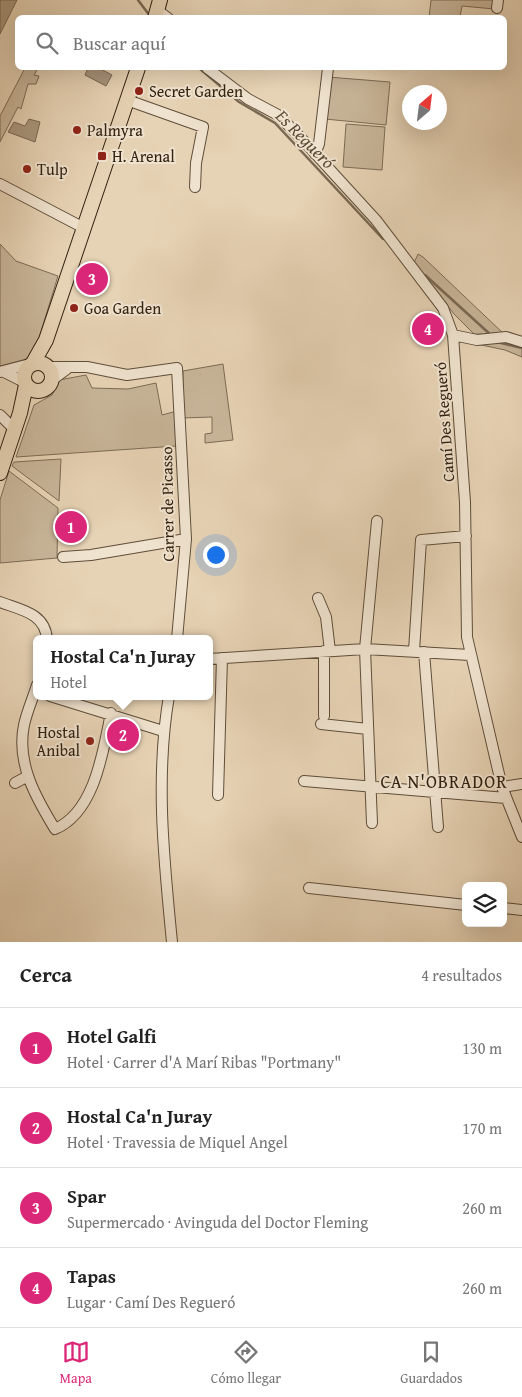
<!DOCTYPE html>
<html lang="es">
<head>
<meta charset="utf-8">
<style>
	:root { --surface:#fff; --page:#f2f2f2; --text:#222; --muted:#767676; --line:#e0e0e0; --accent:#db2777 }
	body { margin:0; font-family:"Gentium Book Plus",serif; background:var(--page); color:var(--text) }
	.controls { position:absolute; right:15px; bottom:15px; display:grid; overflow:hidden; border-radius:8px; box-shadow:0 5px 20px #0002 }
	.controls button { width:45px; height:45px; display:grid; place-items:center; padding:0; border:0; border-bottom:1px solid var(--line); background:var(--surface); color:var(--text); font:25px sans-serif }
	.compass { position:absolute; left:402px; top:85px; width:45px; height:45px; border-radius:50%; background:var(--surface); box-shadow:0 5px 20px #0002; rotate:28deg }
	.you { position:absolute; left:215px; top:554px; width:18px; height:18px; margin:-12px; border:4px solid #fff; border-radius:50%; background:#1a73e8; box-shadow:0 0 0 8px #1a73e833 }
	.badge { display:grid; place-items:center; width:32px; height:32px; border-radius:50%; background:var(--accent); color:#fff; font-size:16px; font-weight:700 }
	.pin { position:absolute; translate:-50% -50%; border:2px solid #fff; box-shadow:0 1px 5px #0006 }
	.popup { position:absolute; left:33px; top:635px; width:180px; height:65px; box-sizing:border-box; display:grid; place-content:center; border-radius:8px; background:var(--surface); filter:drop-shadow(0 1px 4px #0005); font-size:16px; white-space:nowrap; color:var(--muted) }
	.popup b { font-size:19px; color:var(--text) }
	.popup::after { content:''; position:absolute; left:50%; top:100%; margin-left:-10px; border:10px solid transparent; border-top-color:var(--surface) }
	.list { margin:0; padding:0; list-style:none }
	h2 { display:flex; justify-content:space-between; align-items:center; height:65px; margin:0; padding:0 20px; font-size:21px }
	h2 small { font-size:16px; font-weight:400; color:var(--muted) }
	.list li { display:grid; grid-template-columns:32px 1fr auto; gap:15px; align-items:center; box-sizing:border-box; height:80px; padding:0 20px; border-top:1px solid var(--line) }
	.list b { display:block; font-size:19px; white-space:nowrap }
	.list p { margin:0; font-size:16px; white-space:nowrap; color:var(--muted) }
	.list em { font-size:16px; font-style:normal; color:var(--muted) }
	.icon { flex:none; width:28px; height:28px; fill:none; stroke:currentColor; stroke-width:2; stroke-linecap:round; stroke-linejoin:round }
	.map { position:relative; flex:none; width:522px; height:942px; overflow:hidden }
	.search { position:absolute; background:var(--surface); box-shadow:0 5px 20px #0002; left:15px; right:15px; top:15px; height:55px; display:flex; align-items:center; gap:12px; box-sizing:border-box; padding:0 18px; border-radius:8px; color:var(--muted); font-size:19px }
	.sheet { height:385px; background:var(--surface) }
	nav { display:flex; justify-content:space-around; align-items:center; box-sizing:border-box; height:70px; border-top:1px solid var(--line); background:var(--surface); font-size:14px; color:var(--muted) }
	nav a { display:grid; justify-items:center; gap:2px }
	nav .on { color:var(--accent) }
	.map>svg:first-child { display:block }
</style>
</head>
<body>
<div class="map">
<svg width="522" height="942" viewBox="0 0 522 942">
	<rect width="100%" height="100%" fill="#e6d2b4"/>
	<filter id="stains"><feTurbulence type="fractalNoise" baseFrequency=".004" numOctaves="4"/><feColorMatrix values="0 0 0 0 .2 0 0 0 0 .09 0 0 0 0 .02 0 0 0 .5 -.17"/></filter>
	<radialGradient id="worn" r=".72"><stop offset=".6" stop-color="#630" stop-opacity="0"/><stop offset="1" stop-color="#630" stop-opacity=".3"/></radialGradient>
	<path fill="#c7b498" stroke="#7c6b54" d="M431 0H496L494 9 462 6 460 17 429 18Z
		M25 68H38L34 75 39 76 36 84H28L21 109 18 107 0 142V116Z
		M328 77 390 82 386 125 325 119Z
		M346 124 385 127 382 170 343 167Z
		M0 244 16 261 58 276 35 351 27 359 0 366Z
		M418 254 423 257 505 335 474 334 454 314 414 263Z
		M458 340H498L522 344V357L505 350Z
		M223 364 233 440 205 443V434L212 433V417L182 418 183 371Z
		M86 375 92 388 128 389 156 383 162 415 177 411 176 446 16 457 34 405 52 395 59 380Z
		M61 459 59 501 12 466 14 462Z
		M9 471 58 508 57 558 0 563V500Z"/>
	<path fill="#a9967d" stroke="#796852" d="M0 0H17L0 34Z
		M88 68H99L112 75 106 86 85 75Z
		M29 119 40 122 35 142 8 132 14 122 25 126Z"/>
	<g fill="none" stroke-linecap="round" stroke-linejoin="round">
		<path stroke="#796852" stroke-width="2.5" d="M138 0 150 16
			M199 68 239 102 275 123 383 239
			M425 275 492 336
			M497 342 522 348"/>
		<defs>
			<path id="minor" d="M497 8 498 0
				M157 10 168 18
				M207 68 248 99 278 115 302 139 376 220 443 308 453 335 465 502 467 637 502 787 522 837
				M127 100 203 127 196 163 195 187
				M315 154 319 144 328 68
				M0 184 84 228
				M453 335 477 340 506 337 522 342
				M49 367H87L127 375 177 368 186 539 177 639
				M0 372 30 364
				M4 372 24 382
				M52 380 67 369
				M0 415 15 430
				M63 557 91 555 186 539
				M318 598 326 617 330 651
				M0 602C21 610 45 613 47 639
				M414 651 421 540 466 536
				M424 652 438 827
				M209 659 365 649 470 655
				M37 685C33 698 27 711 24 725 16 763 36 798 55 829 95 812 103 751 111 713
				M50 696 163 731
				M169 696C155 777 164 861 172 942
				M324 716V651
				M321 724 368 729
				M304 781 506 798
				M15 783 28 776
				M502 787 522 784
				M218 795 222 658
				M372 823 365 649 377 521
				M309 888 466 905
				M503 908 522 910"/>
			<path id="major" d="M155 18 160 0
				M24 377a14 14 0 1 1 28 0a14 14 0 1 1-28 0Z
				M33 363 46 340 138 68
				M0 473 20 413 26 385"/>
		</defs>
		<use href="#minor" stroke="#5f4e3a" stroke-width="12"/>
		<use href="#major" stroke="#322211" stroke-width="16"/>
		<use href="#minor" stroke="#efe2ce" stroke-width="10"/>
		<use href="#major" stroke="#e6d2b4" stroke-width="14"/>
	</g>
	<g fill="#8f2418" stroke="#efe2ce" stroke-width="2">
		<circle cx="139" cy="91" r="5"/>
		<circle cx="77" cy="130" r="5"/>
		<rect x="97" y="151" width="10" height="10" rx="2.5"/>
		<circle cx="27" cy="169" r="5"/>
		<circle cx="74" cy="308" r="5"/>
		<circle cx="90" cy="741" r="5"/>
	</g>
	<g text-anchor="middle" stroke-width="4" stroke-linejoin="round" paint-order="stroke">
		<g font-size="16" fill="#322211" stroke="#efe2ce" text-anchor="start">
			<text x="149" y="97">Secret Garden</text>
			<text x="87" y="136">Palmyra</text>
			<text x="112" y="162">H. Arenal</text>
			<text x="37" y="175">Tulp</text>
			<text x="84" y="314">Goa Garden</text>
			<text x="80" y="738" text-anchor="end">Hostal<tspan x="80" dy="18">Anibal</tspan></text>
		</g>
		<g font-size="16" fill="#322211" stroke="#efe2ce">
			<text transform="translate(444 422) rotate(-94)" y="6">Camí Des Regueró</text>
			<text transform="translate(167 504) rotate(-91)" y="6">Carrer de Picasso</text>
		</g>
		<g font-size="18" font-style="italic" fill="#5c4b37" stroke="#efe2ce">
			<text transform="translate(305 139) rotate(45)" y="6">Es Regueró</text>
		</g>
		<g font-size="18" letter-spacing="1" fill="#322211" stroke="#efe2ce">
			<text x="444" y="788">CA N'OBRADOR</text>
		</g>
	</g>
	<rect width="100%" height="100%" filter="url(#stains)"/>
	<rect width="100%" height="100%" fill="url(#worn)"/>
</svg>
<div class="controls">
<button><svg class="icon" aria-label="layers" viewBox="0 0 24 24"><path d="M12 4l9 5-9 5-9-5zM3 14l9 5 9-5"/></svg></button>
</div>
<svg class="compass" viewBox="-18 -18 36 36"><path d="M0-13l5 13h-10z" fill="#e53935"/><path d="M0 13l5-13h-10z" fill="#767676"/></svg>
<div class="you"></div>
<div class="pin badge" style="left:71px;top:527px">1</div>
<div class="pin badge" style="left:123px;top:735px">2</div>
<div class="popup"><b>Hostal Ca'n Juray</b>Hotel</div>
<div class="pin badge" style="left:92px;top:279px">3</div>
<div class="pin badge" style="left:428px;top:329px">4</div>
<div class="search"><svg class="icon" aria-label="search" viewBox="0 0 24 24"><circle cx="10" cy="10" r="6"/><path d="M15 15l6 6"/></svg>Buscar aquí</div>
</div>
<section class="sheet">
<h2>Cerca<small>4 resultados</small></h2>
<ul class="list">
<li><span class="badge">1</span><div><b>Hotel Galfi</b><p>Hotel · Carrer d'A Marí Ribas &quot;Portmany&quot;</p></div><em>130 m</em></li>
<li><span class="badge">2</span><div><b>Hostal Ca'n Juray</b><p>Hotel · Travessia de Miquel Angel</p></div><em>170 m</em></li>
<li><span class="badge">3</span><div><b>Spar</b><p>Supermercado · Avinguda del Doctor Fleming</p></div><em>260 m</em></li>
<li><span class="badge">4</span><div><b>Tapas</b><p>Lugar · Camí Des Regueró</p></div><em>260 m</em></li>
</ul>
</section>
<nav>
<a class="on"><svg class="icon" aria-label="map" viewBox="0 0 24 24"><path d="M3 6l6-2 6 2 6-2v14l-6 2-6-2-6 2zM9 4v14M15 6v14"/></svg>Mapa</a>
<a><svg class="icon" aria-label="directions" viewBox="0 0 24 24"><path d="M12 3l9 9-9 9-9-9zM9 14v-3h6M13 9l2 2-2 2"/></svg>Cómo llegar</a>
<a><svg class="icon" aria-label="saved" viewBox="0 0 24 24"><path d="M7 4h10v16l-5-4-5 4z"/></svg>Guardados</a>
</nav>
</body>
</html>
